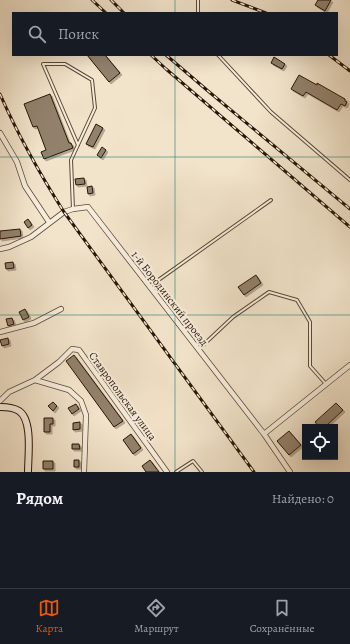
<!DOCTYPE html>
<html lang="ru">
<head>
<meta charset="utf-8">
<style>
	:root { --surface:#171b24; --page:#20242c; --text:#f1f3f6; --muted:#9ea1a6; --line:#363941; --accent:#ea580c }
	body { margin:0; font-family:Alegreya,serif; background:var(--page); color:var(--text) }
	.controls { position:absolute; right:12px; bottom:12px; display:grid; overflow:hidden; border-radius:0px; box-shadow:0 4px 16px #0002 }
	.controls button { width:36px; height:36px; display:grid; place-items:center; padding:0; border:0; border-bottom:1px solid var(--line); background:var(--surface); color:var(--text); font:20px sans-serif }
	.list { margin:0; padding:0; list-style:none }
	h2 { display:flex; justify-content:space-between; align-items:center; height:52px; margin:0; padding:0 16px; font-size:17px }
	h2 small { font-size:13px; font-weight:400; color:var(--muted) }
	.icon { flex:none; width:22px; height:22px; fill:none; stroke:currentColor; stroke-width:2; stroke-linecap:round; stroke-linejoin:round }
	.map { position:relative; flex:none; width:350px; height:472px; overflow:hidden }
	.search { position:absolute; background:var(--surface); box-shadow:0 4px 16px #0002; left:12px; right:12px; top:12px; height:44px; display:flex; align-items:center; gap:10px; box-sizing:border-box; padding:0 14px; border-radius:0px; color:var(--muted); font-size:15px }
	.sheet { height:116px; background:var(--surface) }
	nav { display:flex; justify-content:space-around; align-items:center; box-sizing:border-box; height:56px; border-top:1px solid var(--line); background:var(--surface); font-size:11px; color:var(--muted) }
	nav a { display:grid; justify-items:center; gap:2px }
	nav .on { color:var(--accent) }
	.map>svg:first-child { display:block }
</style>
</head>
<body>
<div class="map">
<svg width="350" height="472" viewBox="0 0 350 472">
	<defs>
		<filter id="shadow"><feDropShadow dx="2" dy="2" stdDeviation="0" flood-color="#0004"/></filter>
	</defs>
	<rect width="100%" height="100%" fill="#f2e4cb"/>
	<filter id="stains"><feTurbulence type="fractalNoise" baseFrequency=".005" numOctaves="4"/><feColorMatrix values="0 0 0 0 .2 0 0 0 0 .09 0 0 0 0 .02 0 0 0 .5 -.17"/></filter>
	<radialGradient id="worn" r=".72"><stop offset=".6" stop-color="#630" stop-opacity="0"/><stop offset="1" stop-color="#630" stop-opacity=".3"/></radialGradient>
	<path fill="#92816c" stroke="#291505" filter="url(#shadow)" d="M318 0H331L325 11 315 5Z
		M87 55H105L120 73 109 82Z
		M274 57 285 64 282 69 271 63Z
		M299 75 317 85V83L345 99V101L347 102 345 106 341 104 337 110 306 92 303 96 291 89Z
		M50 94 69 143H71L73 148 44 159 41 152 46 150 37 126 33 127 24 104Z
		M96 124 103 128 93 147 86 144Z
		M102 147 106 150 101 158 97 155Z
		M84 178 85 184 76 185 75 179Z
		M92 186 93 193 88 194 87 187Z
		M28 219 32 225 28 228 24 222Z
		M20 229 21 236 0 239V231Z
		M13 262 14 268 6 269 5 263Z
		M256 275 261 283 244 295 238 287Z
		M25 309 29 317 23 320 19 312Z
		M12 318 14 324 8 326 6 319Z
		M8 338 9 344 2 346 0 340Z
		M74 355 123 421 114 427 66 361Z
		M53 402 57 406 53 411 48 406Z
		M336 403 343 410 325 427H319L315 422Z
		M76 404 79 409 72 414 68 408Z
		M44 418H53V424H50V432H44Z
		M80 422V429L73 430V423Z
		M289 431 301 445 289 455 277 441Z
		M131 434 141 448 133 454 123 440Z
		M72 444H79L80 449H72Z
		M74 460H79V467H74Z
		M150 460 159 472H146L142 466Z
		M43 461H53V469H43Z"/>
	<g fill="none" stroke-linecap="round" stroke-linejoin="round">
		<defs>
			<path id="lane" d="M198 0V13
				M218 55 271 112 350 180
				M73 209 71 160 95 108 92 80 65 64H43L78 145
				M150 286 271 200
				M199 349 233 317 269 292 297 300 310 322V366L326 384
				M176 472 193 461 202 472"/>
			<path id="street" d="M0 133 17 162 25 186 49 222
				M0 249 9 247 31 237 64 212 73 209 88 207 264 434 290 472
				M0 332 34 323 61 309
				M35 380 69 390 81 401 86 415 84 472
				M0 401 9 392 35 380 59 362 72 349 79 350 167 472
				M264 434 350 365"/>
			<path id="secondary" d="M0 407C6 407 13 407 19 411 33 420 28 457 28 472"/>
		</defs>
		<use href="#lane" stroke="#5b4936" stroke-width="4"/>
		<use href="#street" stroke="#5b4936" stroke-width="6"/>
		<use href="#secondary" stroke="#291505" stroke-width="8"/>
		<use href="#lane" stroke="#f7eddd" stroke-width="2"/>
		<use href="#street" stroke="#f7eddd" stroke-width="4.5"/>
		<use href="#secondary" stroke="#f7eddd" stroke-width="6"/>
		<defs>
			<path id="rail" d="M92 0 106 13
				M111 0 124 13
				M232 0 266 13
				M151 55 166 69 350 227
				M166 55 208 91 350 209
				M329 55 350 71
				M0 94C18 135 40 174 64 212L254 472"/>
		</defs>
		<use href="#rail" stroke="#291505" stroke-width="3"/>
		<use href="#rail" stroke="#f7eddd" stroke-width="1.5" stroke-dasharray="4.5" stroke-linecap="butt"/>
	</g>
	<path fill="none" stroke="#0f766e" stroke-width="1" stroke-opacity="0.55" d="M175 0V13M175 55V472M0 157H350M0 315H350"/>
	<g text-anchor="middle" stroke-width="4" stroke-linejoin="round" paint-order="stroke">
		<g font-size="11" fill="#291505" stroke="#f7eddd">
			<text transform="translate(170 298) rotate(52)" y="4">1-й Бородинский проезд</text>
			<text transform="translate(123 396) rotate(54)" y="4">Ставропольская улица</text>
		</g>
	</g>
	<rect width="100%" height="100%" filter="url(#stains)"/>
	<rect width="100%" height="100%" fill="url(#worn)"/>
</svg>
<div class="controls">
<button><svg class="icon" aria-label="locate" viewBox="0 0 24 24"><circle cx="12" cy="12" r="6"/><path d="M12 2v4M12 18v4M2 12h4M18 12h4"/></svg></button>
</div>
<div class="search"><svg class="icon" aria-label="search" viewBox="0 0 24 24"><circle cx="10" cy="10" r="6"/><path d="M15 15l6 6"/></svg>Поиск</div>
</div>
<section class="sheet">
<h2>Рядом<small>Найдено: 0</small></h2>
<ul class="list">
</ul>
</section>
<nav>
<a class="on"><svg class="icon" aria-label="map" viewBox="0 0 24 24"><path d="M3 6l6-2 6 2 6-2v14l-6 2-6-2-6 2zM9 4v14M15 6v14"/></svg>Карта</a>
<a><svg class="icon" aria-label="directions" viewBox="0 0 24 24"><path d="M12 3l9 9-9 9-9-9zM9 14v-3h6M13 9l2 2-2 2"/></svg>Маршрут</a>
<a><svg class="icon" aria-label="saved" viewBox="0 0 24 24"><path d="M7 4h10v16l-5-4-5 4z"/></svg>Сохранённые</a>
</nav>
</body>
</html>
